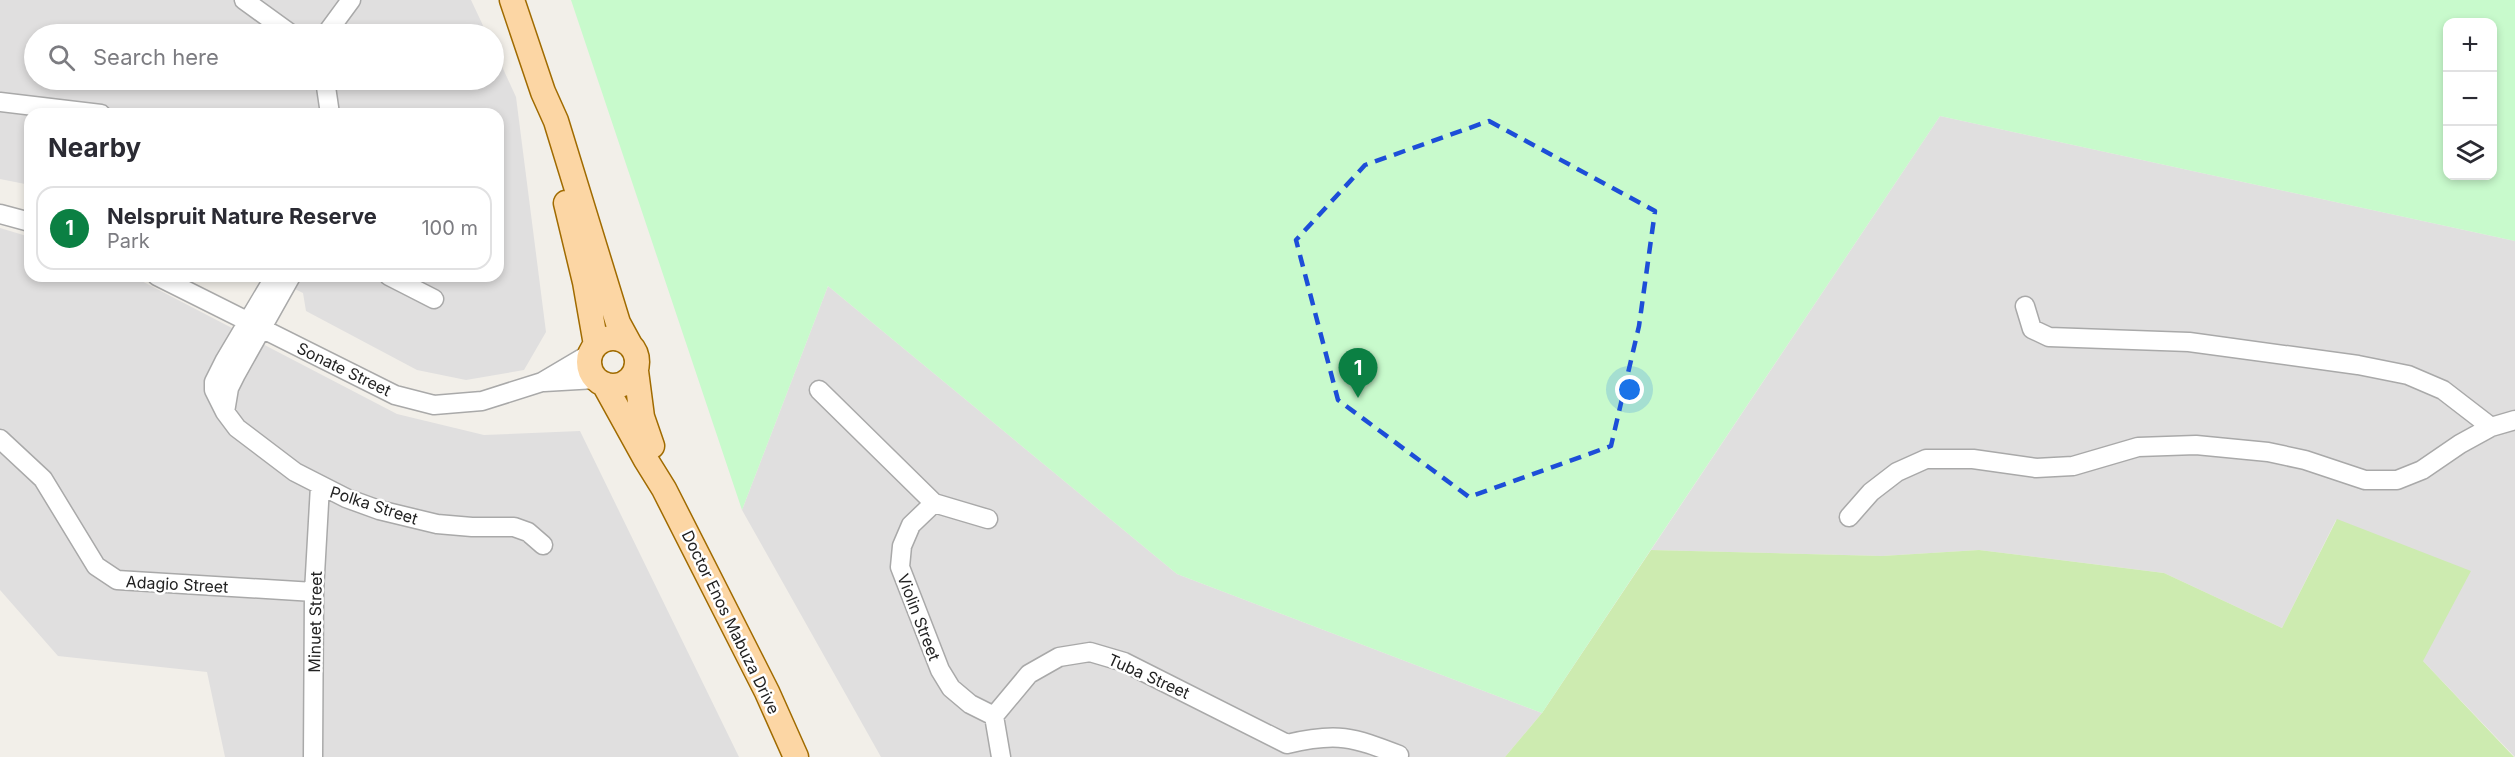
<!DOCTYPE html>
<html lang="en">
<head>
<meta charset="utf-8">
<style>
	:root { --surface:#fff; --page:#f7f7f7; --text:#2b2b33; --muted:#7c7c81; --line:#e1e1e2; --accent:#0b8043 }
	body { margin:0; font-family:Inter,sans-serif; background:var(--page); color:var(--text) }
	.controls { position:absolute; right:18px; top:18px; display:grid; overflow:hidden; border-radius:12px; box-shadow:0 3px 9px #0003 }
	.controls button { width:54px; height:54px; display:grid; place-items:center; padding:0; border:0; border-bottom:2px solid var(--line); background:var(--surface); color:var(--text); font:30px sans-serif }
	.you { position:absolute; left:1630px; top:390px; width:21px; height:21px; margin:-15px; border:4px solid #fff; border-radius:50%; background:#1a73e8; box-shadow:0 0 0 9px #1a73e833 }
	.badge { display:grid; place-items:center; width:39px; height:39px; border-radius:50%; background:var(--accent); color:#fff; font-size:20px; font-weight:700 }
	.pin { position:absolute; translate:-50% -50px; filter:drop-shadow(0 2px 3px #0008) }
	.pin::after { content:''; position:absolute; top:32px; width:21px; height:18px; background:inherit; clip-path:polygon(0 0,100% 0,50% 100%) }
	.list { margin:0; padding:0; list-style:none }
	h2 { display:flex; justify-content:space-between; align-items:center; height:78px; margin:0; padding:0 24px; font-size:26px }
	h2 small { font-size:20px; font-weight:400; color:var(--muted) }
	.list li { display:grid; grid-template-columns:39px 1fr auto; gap:18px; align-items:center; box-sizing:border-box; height:84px; margin:0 12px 12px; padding:0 12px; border:2px solid var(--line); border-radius:18px }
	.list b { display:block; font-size:22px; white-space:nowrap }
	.list p { margin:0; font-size:20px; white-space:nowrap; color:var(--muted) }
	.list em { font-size:20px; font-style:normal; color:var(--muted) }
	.icon { flex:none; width:33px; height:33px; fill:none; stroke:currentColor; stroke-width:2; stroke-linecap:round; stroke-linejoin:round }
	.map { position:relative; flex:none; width:2515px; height:757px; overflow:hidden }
	.search { position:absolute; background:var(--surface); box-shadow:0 3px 9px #0003; left:24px; top:24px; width:480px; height:66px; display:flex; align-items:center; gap:15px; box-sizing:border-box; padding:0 21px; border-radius:33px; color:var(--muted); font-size:22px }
	.panel { position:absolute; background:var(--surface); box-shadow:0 3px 9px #0003; left:24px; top:108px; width:480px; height:174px; border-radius:18px }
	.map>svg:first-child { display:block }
</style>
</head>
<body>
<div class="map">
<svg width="2515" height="757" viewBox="0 0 2515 757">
	<rect width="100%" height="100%" fill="#f2efe9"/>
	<path fill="#e0dfdf" d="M0 0H471L487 34H34V80H494V49L516 97 546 332 524 370 466 380 417 370 306 311 303 293 268 276H498V114H30V185L0 179Z
		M1940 116 2515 241V757L2423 661 2336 520 2282 628 2164 573 1979 550 1882 556 1651 550Z
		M0 228 30 237V276H132L397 414 484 435 580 431 739 757H225L207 672 58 656 0 590Z
		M828 286 1177 574 1542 713 1505 757H881L742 510Z"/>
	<path fill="#cdebb0" d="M2337 519 2471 571 2423 661 2514 757H1505L1542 713 1651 550 1882 556 1979 550 2164 573 2282 628Z"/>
	<path fill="#c8facc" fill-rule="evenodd" d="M571 0H2515V241L1940 116 1542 713 1177 574 828 286 742 510ZM2448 22H2492V176H2448Z"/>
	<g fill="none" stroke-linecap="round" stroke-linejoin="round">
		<defs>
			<path id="minor" d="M244 0 291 34
				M326 34 351 0
				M325 80 330 114
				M0 102 101 114
				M0 214 30 222
				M157 276 395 395 434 405 482 401 542 382 591 353
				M275 276 225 360 214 382V390L225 412 237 428 295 472 346 498 379 510 437 524 472 527H514L528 532 543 545
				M389 276 434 299
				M2025 306 2032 329 2049 337 2189 342 2358 365 2408 375 2443 390 2491 427
				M544 382 596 379
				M819 390 934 503 988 519
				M225 412 229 388 236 374 291 276
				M0 439 43 479 96 566 117 580 314 592
				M934 503 911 525 902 546 900 567 940 670 951 688 970 704 994 716
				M1849 517 1871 492 1897 472 1926 459H1973L2036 468 2073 466 2138 447 2196 445 2268 452 2305 460 2365 480H2397L2422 470 2460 444 2491 427 2515 420
				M994 716 1029 674 1059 657 1090 652 1124 662 1287 744C1337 732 1353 737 1399 755
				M994 716 1001 757
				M313 757 314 592 320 486"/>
			<path id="major" d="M512 0 543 92 556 121 618 323 630 345
				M566 203 585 282 596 345
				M589 362a24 24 0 1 1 48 0a24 24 0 1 1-48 0Z
				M636 371 642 417 652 446
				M604 384 646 460 664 489 767 692 796 757"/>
		</defs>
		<use href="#minor" stroke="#a9a9a9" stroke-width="21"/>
		<use href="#major" stroke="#a06b00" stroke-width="27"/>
		<use href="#minor" stroke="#fff" stroke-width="18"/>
		<use href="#major" stroke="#fcd6a4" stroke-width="24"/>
	</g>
	<path fill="none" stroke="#1d4ed8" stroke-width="4.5" stroke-dasharray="12 8" stroke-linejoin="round" d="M1489 121 1655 211 1639 326 1611 446 1469 497 1338 400 1296 240 1365 165Z"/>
	<g text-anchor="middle" stroke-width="5" stroke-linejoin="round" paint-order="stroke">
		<g font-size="16" fill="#222" stroke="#fff">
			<text transform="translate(344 369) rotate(26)" y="6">Sonate Street</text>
			<text transform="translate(374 505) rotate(18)" y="6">Polka Street</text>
			<text transform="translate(177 584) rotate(3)" y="6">Adagio Street</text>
			<text transform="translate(919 617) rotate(69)" y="6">Violin Street</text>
			<text transform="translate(315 622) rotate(-89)" y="6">Minuet Street</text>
			<text transform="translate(731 622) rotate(64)" y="6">Doctor Enos Mabuza Drive</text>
			<text transform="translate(1149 676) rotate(24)" y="6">Tuba Street</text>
		</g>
	</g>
</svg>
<div class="controls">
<button>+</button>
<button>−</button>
<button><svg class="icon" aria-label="layers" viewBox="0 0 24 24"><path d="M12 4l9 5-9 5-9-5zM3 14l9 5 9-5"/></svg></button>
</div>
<div class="you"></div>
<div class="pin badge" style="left:1358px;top:398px">1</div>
<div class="search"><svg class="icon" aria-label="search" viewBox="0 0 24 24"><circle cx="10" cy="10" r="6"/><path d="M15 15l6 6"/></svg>Search here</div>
<section class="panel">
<h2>Nearby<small></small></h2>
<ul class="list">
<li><span class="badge">1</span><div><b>Nelspruit Nature Reserve</b><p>Park</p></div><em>100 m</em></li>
</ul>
</section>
</div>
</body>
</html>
